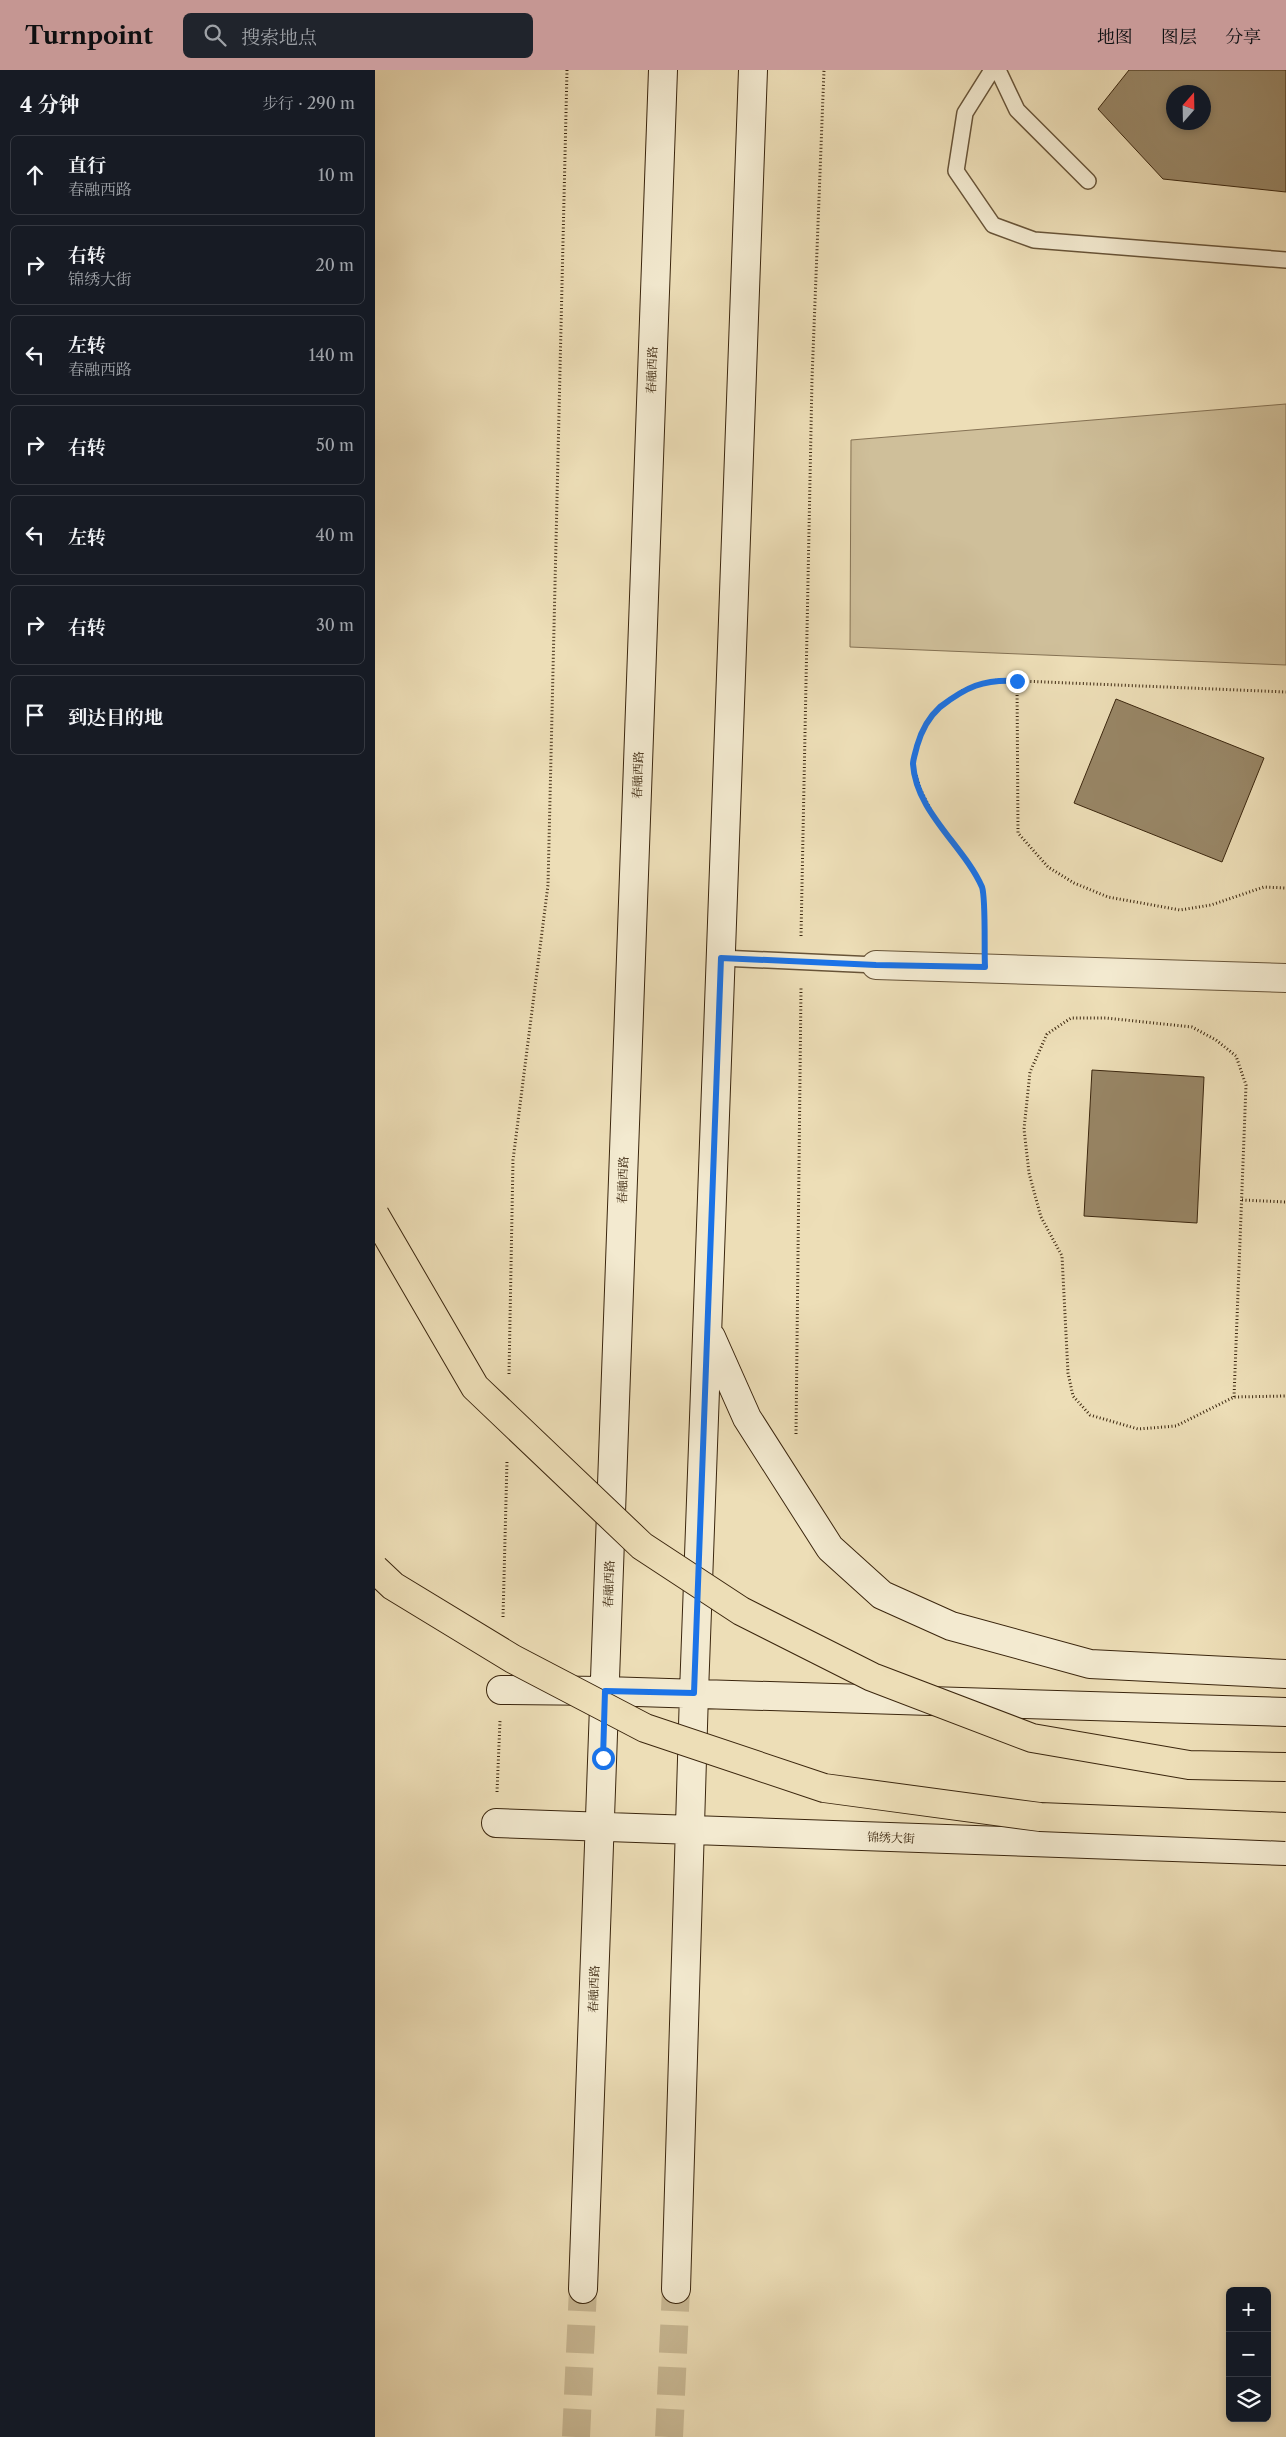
<!DOCTYPE html>
<html lang="zh">
<head>
<meta charset="utf-8">
<style>
	:root { --surface:#171b24; --page:#20242c; --text:#f1f3f6; --muted:#9ea1a6; --line:#363941; --accent:#c59692 }
	body { margin:0; font-family:"Libre Caslon Text","Noto Serif SC",serif; background:var(--page); color:var(--text) }
	.controls { position:absolute; right:15px; bottom:15px; display:grid; overflow:hidden; border-radius:8px; box-shadow:0 2px 8px #0003 }
	.controls button { width:45px; height:45px; display:grid; place-items:center; padding:0; border:0; border-bottom:1px solid var(--line); background:var(--surface); color:var(--text); font:25px sans-serif }
	.compass { position:absolute; left:791px; top:15px; width:45px; height:45px; border-radius:50%; background:var(--surface); box-shadow:0 2px 8px #0003; rotate:20deg }
	.stop { position:absolute; width:15px; height:15px; margin:-11px; border:4px solid #1a73e8; border-radius:50%; background:#fff }
	.stop.end { background:#1a73e8; border-color:#fff; box-shadow:0 1px 5px #0008 }
	.list { margin:0; padding:0; list-style:none }
	h2 { display:flex; justify-content:space-between; align-items:center; height:65px; margin:0; padding:0 20px; font-size:21px }
	h2 small { font-size:16px; font-weight:400; color:var(--muted) }
	.list li { display:grid; grid-template-columns:32px 1fr auto; gap:15px; align-items:center; box-sizing:border-box; height:80px; margin:0 10px 10px; padding:0 10px; border:1px solid var(--line); border-radius:8px }
	.list b { display:block; font-size:19px; white-space:nowrap }
	.list p { margin:0; font-size:16px; white-space:nowrap; color:var(--muted) }
	.list em { font-size:16px; font-style:normal; color:var(--muted) }
	.icon { flex:none; width:28px; height:28px; fill:none; stroke:currentColor; stroke-width:2; stroke-linecap:round; stroke-linejoin:round }
	.map { position:relative; flex:none; width:911px; height:2367px; overflow:hidden }
	header { display:flex; align-items:center; gap:30px; box-sizing:border-box; height:70px; padding:0 25px; background:var(--accent); color:#111 }
	header strong { font-size:24px }
	nav { display:flex; gap:28px; margin-inline-start:auto; font-size:18px }
	.search { width:350px; height:45px; background:var(--page); display:flex; align-items:center; gap:12px; box-sizing:border-box; padding:0 18px; border-radius:8px; color:var(--muted); font-size:19px }
	main { display:flex }
	aside { flex:1; background:var(--surface) }
	.map>svg:first-child { display:block }
</style>
</head>
<body>
<header>
<strong>Turnpoint</strong>
<div class="search"><svg class="icon" aria-label="search" viewBox="0 0 24 24"><circle cx="10" cy="10" r="6"/><path d="M15 15l6 6"/></svg>搜索地点</div>
<nav><a>地图</a><a>图层</a><a>分享</a></nav>
</header>
<main>
<aside>
<h2>4 分钟<small>步行 · 290 m</small></h2>
<ul class="list">
<li><svg class="icon" aria-label="ahead" viewBox="0 0 24 24"><path d="M12 20V5M6 11l6-6 6 6"/></svg><div><b>直行</b><p>春融西路</p></div><em>10 m</em></li>
<li><svg class="icon" aria-label="right" viewBox="0 0 24 24"><path d="M7 20v-9h11M14 6l5 5-5 5"/></svg><div><b>右转</b><p>锦绣大街</p></div><em>20 m</em></li>
<li><svg class="icon" aria-label="left" viewBox="0 0 24 24"><path d="M17 20v-9H6M10 6l-5 5 5 5"/></svg><div><b>左转</b><p>春融西路</p></div><em>140 m</em></li>
<li><svg class="icon" aria-label="right" viewBox="0 0 24 24"><path d="M7 20v-9h11M14 6l5 5-5 5"/></svg><div><b>右转</b></div><em>50 m</em></li>
<li><svg class="icon" aria-label="left" viewBox="0 0 24 24"><path d="M17 20v-9H6M10 6l-5 5 5 5"/></svg><div><b>左转</b></div><em>40 m</em></li>
<li><svg class="icon" aria-label="right" viewBox="0 0 24 24"><path d="M7 20v-9h11M14 6l5 5-5 5"/></svg><div><b>右转</b></div><em>30 m</em></li>
<li><svg class="icon" aria-label="arrive" viewBox="0 0 24 24"><path d="M6 21V4h12l-3 4 3 4H6"/></svg><div><b>到达目的地</b></div></li>
</ul>
</aside>
<div class="map">
<svg width="911" height="2367" viewBox="0 0 911 2367">
	<rect width="100%" height="100%" fill="#eddeb7"/>
	<filter id="stains"><feTurbulence type="fractalNoise" baseFrequency=".004" numOctaves="4"/><feColorMatrix values="0 0 0 0 .2 0 0 0 0 .09 0 0 0 0 .02 0 0 0 .5 -.17"/></filter>
	<radialGradient id="worn" r=".72"><stop offset=".6" stop-color="#630" stop-opacity="0"/><stop offset="1" stop-color="#630" stop-opacity=".3"/></radialGradient>
	<path fill="#cfbf9a" stroke="#857254" d="M911 334V595L475 577 476 370Z"/>
	<path fill="#988666" stroke="#3b260e" fill-rule="evenodd" d="M754 0H911V122L788 109 723 39ZM798 22H828V52H798Z
		M741 629 889 688 847 792 699 733Z
		M717 1000 829 1007 822 1153 709 1146Z"/>
	<g fill="none" stroke-linecap="round" stroke-linejoin="round">
		<path stroke="#c9b995" stroke-width="28" stroke-dasharray="28 14" stroke-linecap="butt" d="M201 2367 208 2219
			M294 2367 301 2219"/>
		<defs>
			<path id="service" d="M617 0 590 43 581 101 618 155 659 170 911 190
				M623 0 642 40 713 111
				M346 888 501 895"/>
			<path id="minor" d="M501 895 911 908"/>
			<path id="secondary" d="M336 1267 372 1348 455 1478 507 1525 576 1556 715 1594 911 1604
				M126 1620 230 1621 911 1642
				M121 1753 911 1781
				M208 2219 288 0
				M301 2219 319 1623 378 0"/>
		</defs>
		<use href="#service" stroke="#685438" stroke-width="18"/>
		<use href="#minor" stroke="#685438" stroke-width="30"/>
		<use href="#secondary" stroke="#3b260e" stroke-width="30"/>
		<path stroke="#3b260e" stroke-width="3" stroke-dasharray="1 2.5" stroke-linecap="butt" d="M642 611 643 763 673 797 699 813 733 827 805 840 836 835 889 817 911 818
			M426 866 437 309 449 0
			M609 866 608 819 593 793 561 751 545 718 538 694 545 665 559 642 588 620 622 610 911 622
			M867 1130 911 1132
			M134 1304 138 1090 173 815 192 0
			M859 1327 871 1015 861 986 841 970 817 957 731 948H696L672 964 655 1002 649 1059 654 1103 666 1147 687 1186 693 1303 698 1326 715 1345 763 1359 801 1356 859 1327 911 1326
			M421 1364 426 918
			M128 1547 132 1391
			M122 1722 125 1651"/>
		<use href="#service" stroke="#f3ead0" stroke-width="15"/>
		<use href="#minor" stroke="#f3ead0" stroke-width="28"/>
		<use href="#secondary" stroke="#f3ead0" stroke-width="28"/>
		<defs>
			<path id="motorway-bridge" d="M0 1145 100 1317 267 1476 366 1541 497 1607 657 1668 814 1695 911 1697
				M0 1499 18 1516 138 1589 270 1658 449 1718 665 1747 911 1757"/>
		</defs>
		<use href="#motorway-bridge" stroke="#3b260e" stroke-width="30" stroke-linecap="butt"/>
		<use href="#motorway-bridge" stroke="#eddeb7" stroke-width="28"/>
	</g>
	<g fill="none" stroke-linecap="round" stroke-linejoin="round">
		<path stroke="#1a73e8" stroke-width="6" d="M228 1688 230 1621 319 1623 346 888 501 895 610 897C609 881 611 828 607 817 589 776 541 742 538 694 538 689 541 681 542 676 546 662 554 647 565 637 591 617 608 609 642 611"/>
	</g>
	<g text-anchor="middle" stroke-width="5" stroke-linejoin="round" paint-order="stroke">
		<g font-size="12" fill="#3b260e" stroke="#f3ead0">
			<text transform="translate(277 300) rotate(-88)" y="4">春融西路</text>
			<text transform="translate(263 705) rotate(-88)" y="4">春融西路</text>
			<text transform="translate(248 1110) rotate(-88)" y="4">春融西路</text>
			<text transform="translate(234 1514) rotate(-88)" y="4">春融西路</text>
			<text transform="translate(516 1768) rotate(2)" y="4">锦绣大街</text>
			<text transform="translate(219 1919) rotate(-88)" y="4">春融西路</text>
		</g>
	</g>
	<rect width="100%" height="100%" filter="url(#stains)"/>
	<rect width="100%" height="100%" fill="url(#worn)"/>
</svg>
<div class="controls">
<button>+</button>
<button>−</button>
<button><svg class="icon" aria-label="layers" viewBox="0 0 24 24"><path d="M12 4l9 5-9 5-9-5zM3 14l9 5 9-5"/></svg></button>
</div>
<svg class="compass" viewBox="-18 -18 36 36"><path d="M0-13l5 13h-10z" fill="#e53935"/><path d="M0 13l5-13h-10z" fill="#9ea1a6"/></svg>
<div class="stop" style="left:228px;top:1688px"></div>
<div class="stop end" style="left:642px;top:611px"></div>
</div>
</main>
</body>
</html>
